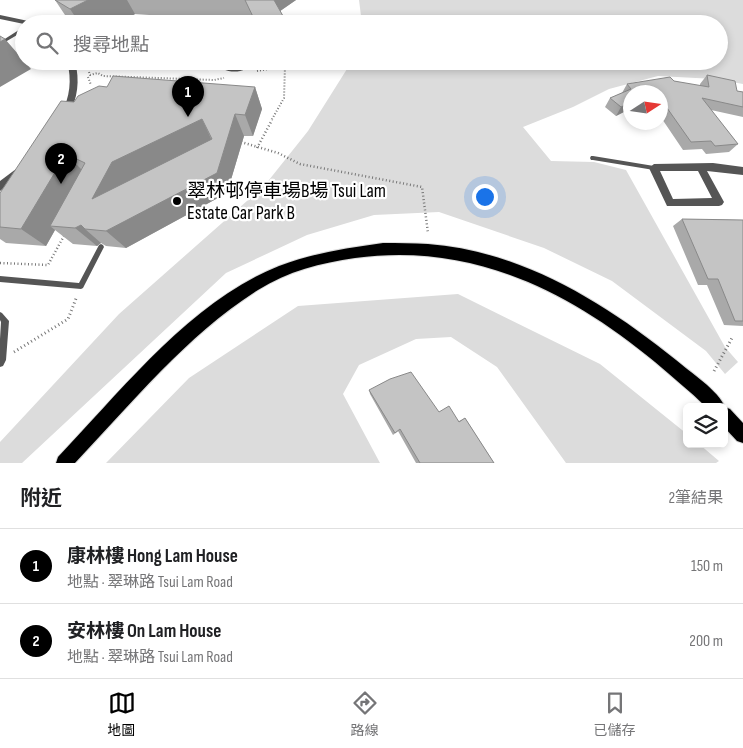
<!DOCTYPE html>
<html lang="zh-TW">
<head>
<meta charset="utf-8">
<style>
	:root { --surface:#fff; --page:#f6f6f6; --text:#202124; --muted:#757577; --line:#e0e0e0; --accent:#000 }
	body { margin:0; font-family:"Sofia Sans Condensed","Noto Sans TC",sans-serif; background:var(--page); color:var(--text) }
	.controls { position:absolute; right:15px; bottom:15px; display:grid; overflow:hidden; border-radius:8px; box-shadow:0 2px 8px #0003 }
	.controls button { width:45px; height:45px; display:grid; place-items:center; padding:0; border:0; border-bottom:1px solid var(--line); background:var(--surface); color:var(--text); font:25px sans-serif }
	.compass { position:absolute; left:623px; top:85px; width:45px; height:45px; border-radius:50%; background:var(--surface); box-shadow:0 2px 8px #0003; rotate:78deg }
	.you { position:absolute; left:484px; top:196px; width:18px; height:18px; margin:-12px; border:4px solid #fff; border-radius:50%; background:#1a73e8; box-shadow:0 0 0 8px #1a73e833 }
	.badge { display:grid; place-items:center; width:32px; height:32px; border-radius:50%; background:var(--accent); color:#fff; font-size:16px; font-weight:700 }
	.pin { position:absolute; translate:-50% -41px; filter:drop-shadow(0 1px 2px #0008) }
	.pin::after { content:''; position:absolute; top:26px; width:18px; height:15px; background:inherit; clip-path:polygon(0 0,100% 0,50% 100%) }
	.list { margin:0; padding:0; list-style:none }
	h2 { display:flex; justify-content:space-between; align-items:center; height:65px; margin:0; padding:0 20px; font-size:21px }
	h2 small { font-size:16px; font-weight:400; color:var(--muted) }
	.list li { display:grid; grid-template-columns:32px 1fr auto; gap:15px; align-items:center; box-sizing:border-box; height:75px; padding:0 20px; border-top:1px solid var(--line) }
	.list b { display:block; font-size:19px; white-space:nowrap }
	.list p { margin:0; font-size:16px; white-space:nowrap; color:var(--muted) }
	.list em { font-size:16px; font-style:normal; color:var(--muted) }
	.icon { flex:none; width:28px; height:28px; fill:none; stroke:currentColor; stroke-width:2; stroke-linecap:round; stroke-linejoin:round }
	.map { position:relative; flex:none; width:743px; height:463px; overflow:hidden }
	.search { position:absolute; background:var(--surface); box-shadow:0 2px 8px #0003; left:15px; right:15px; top:15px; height:55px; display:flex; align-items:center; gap:12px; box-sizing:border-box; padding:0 18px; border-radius:28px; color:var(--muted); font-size:19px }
	.sheet { height:215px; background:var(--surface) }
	nav { display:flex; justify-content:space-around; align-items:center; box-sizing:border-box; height:70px; border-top:1px solid var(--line); background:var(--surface); font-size:14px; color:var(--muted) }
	nav a { display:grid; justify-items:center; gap:2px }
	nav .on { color:var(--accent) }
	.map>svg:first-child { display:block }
</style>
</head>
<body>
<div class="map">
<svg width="743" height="463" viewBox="0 0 743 463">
	<rect width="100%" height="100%" fill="#fff"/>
	<path fill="#dcdcdc" d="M359 0H743V84L715 79 658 76 609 89 573 107 523 127 551 161 594 162 626 170 725 347 738 362 725 374 706 351 612 281 544 248 439 212 374 215 307 235 226 273 22 463H0V442L119 314 265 185 308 131 352 61H719V24H362Z
		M458 294 600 364 687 434V444H699L719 461 716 463H566L497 367 451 337 416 339 359 365 343 394 380 463H106L189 378 298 306Z"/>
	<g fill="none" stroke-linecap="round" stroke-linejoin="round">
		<defs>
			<path id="primary" d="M383 243C398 243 413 243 428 244 522 251 605 303 676 360 690 372 719 391 725 407L730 409 743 423V443L737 441 724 427V407H706C690 391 672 377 655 362 568 290 470 242 355 258 321 263 288 271 258 290 187 335 133 402 75 463H56L58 457C122 390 191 301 279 266 313 253 347 248 383 243Z"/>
		</defs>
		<use href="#primary" stroke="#dbdbdb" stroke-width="2"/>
		<path stroke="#777" stroke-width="2" stroke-dasharray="1 2" stroke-linecap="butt" d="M257 71 285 66 284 98 271 121
			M89 72 90 75 98 73 103 76 214 80 224 78
			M88 77 91 85"/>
		<path stroke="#777" stroke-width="2.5" stroke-dasharray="1 2.5" stroke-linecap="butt" d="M241 142 278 153 300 164 422 187 428 233
			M257 148 272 120
			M0 263 48 265 65 234"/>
		<path stroke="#777" stroke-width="3" stroke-dasharray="1 3" stroke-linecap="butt" d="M14 352 68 319 77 296
			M714 371 732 338"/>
		<path fill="#555" fill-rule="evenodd" d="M153 19 201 23 203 24H182L153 21 143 24H134Z
			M22 28H24V31L0 45V42Z
			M218 61H223L226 67C244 73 243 61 255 61 246 72 235 74 222 69Z
			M591 156H593L654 166 657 168 654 170 593 160H591L590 158Z
			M101 244 103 245 104 247 83 288 81 289 0 282V276L79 283 99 245Z
			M0 312 2 313 9 321 6 360 3 366 0 367V339L1 322 0 320Z"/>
		<path fill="#555" fill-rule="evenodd" d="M713 163 743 167V175L707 171 724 202 722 205 719 206H667L649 168 654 164ZM660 171H698L712 198 673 199Z"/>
		<path fill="#555" fill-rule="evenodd" d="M0 15 33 22 34 24H24L0 19Z
			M67 61H75C80 81 78 98 68 116L65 117 61 114C70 97 72 80 67 61Z
			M16 169 21 173 19 176 0 191V181Z"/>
		<use href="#primary" fill="#000" fill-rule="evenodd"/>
	</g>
	<path fill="#a9a9a9" d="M55 0H296L280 11 283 16 284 24H250L249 22 135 14 117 24H71Z
		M707 75 737 91 743 92V117L711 110 738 144 729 152 706 154 702 149 683 150 660 116V92L616 116 605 107 610 98 622 93 627 84 674 81 700 86V84Z
		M107 87H255L262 109 253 136H244L227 193 126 248 106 246 101 243 97 246 73 244 55 230 46 246 6 243 0 239V193L74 102Z
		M682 219 743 220V326L724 325 707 285H698L673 226Z
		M369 390 439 412 459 421 465 418 494 463H416L398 431 393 435 370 394Z"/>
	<path fill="#898989" d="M88 0H127L135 14 117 24H80L70 9Z
		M270 0H296L273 16Z
		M283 16 284 24H256V23Z
		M5 39 31 69 0 87V42Z
		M255 87 262 109 253 136 245 115Z
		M630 103V109L616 116 621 107Z
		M235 114 244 136 227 193 126 248 106 231 217 173Z
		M202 119 212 141 92 199 112 162Z
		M66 154 86 174 50 226 55 230 46 246 21 229Z
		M81 225 85 229 101 243 97 246 75 228Z"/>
	<path fill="#c4c4c4" stroke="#898989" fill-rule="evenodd" d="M55 0H88L70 9Z
		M245 0H274L283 16 256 23Z
		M0 36 5 39 0 42Z
		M707 75 735 81 737 91 743 92V107L702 98 738 144 715 146 711 141 691 142 660 98V92H630V103L621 107 610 98 631 89 627 84 670 77 674 81 709 87Z
		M113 76 255 87 245 115 235 114 217 173 106 231 85 229 81 225 75 228 50 226 85 163 66 154 21 229 0 227V193L61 101 74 102 78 96 99 86 107 87ZM202 119 212 139 92 199 112 162Z
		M682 219 743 220V321H735L718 279H708Z
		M411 372 439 412 449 406 459 422 465 418 494 463H420L400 429 395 433 369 390 390 379Z"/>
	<circle fill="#000" stroke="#fff" stroke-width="2" cx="177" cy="201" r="5"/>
	<g text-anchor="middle" stroke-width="4.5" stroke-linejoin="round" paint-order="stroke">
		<g font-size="19" fill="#000" stroke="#fff" text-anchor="start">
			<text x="187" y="197">翠林邨停車場B場 Tsui Lam<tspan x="187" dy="22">Estate Car Park B</tspan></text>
		</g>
	</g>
</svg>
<div class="controls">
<button><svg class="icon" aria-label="layers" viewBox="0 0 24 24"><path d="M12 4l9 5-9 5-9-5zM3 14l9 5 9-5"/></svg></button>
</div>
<svg class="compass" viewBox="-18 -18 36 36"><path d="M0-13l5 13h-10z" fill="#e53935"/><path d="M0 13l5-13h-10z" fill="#757577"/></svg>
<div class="you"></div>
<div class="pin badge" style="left:188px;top:117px">1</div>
<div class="pin badge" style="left:61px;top:184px">2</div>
<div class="search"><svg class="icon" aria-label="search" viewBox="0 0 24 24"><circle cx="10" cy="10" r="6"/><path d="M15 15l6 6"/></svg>搜尋地點</div>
</div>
<section class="sheet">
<h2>附近<small>2筆結果</small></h2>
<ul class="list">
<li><span class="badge">1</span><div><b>康林樓 Hong Lam House</b><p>地點 · 翠琳路 Tsui Lam Road</p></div><em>150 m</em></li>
<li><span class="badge">2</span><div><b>安林樓 On Lam House</b><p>地點 · 翠琳路 Tsui Lam Road</p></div><em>200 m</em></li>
</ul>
</section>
<nav>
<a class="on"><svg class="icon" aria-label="map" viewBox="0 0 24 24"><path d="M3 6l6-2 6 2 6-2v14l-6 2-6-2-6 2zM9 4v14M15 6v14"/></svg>地圖</a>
<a><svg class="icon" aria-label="directions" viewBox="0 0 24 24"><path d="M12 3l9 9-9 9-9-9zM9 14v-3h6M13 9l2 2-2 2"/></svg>路線</a>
<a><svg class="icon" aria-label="saved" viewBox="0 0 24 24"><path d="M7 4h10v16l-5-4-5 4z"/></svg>已儲存</a>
</nav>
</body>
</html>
